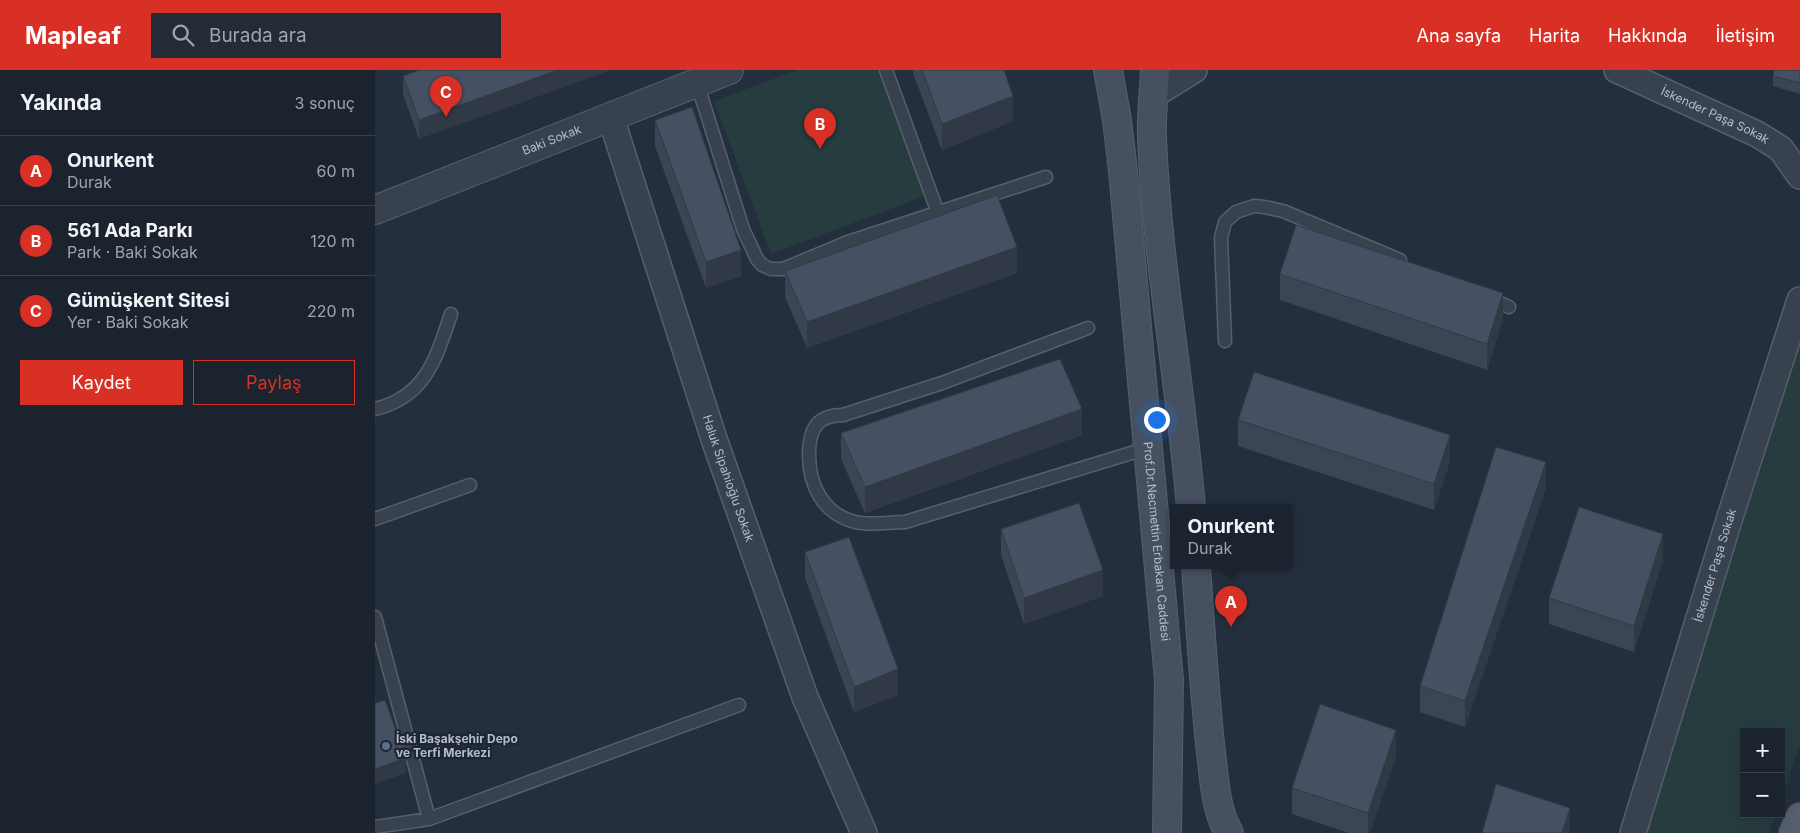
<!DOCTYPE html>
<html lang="tr">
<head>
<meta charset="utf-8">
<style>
	:root { --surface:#1b232e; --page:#242b36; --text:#f1f3f6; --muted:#a0a4aa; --line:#39404a; --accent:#d93025 }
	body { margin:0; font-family:Inter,sans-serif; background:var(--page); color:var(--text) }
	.controls { position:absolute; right:15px; bottom:15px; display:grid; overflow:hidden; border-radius:0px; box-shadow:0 5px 20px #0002 }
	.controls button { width:45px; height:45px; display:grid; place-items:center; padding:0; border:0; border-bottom:1px solid var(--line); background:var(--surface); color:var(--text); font:25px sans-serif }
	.you { position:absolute; left:781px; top:349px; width:18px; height:18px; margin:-12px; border:4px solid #fff; border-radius:50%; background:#1a73e8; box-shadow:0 0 0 8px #1a73e833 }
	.badge { display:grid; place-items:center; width:32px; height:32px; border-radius:50%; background:var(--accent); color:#fff; font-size:16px; font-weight:700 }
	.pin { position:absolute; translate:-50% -41px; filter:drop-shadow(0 1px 2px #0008) }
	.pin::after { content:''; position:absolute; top:26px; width:18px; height:15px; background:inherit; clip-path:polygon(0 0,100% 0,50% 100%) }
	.popup { position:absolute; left:795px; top:434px; width:122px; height:65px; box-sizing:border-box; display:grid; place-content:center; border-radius:0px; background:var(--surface); filter:drop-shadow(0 1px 4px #0005); font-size:16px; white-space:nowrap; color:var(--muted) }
	.popup b { font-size:19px; color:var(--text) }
	.popup::after { content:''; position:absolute; left:50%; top:100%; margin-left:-10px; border:10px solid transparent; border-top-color:var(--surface) }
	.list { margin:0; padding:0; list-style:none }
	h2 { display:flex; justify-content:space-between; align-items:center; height:65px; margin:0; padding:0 20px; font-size:21px }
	h2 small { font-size:16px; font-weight:400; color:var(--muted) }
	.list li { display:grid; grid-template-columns:32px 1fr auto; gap:15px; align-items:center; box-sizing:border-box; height:70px; padding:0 20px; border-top:1px solid var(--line) }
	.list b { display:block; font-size:19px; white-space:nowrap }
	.list p { margin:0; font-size:16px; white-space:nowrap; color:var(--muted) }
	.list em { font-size:16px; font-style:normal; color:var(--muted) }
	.actions { display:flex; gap:10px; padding:15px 20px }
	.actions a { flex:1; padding:11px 0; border:1px solid var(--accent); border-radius:0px; text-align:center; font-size:18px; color:var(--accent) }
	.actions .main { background:var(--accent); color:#fff }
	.icon { flex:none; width:28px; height:28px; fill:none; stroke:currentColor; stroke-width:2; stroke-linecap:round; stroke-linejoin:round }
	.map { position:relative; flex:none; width:1425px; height:763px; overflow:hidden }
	header { display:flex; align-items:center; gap:30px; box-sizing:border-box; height:70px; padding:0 25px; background:var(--accent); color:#fff }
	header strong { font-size:24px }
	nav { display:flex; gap:28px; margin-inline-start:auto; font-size:18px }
	.search { width:350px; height:45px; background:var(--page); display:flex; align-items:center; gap:12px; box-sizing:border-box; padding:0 18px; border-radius:0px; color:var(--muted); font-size:19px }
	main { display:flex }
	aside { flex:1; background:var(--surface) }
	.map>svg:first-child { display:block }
</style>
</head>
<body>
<header>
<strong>Mapleaf</strong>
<div class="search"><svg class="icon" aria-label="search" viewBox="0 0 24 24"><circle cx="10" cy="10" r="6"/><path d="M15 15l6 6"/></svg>Burada ara</div>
<nav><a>Ana sayfa</a><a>Harita</a><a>Hakkında</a><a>İletişim</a></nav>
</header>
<main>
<aside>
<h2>Yakında<small>3 sonuç</small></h2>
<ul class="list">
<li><span class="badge">A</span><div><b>Onurkent</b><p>Durak</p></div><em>60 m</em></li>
<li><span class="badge">B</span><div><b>561 Ada Parkı</b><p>Park · Baki Sokak</p></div><em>120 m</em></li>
<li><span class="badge">C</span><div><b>Gümüşkent Sitesi</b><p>Yer · Baki Sokak</p></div><em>220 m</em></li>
</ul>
<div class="actions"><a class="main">Kaydet</a><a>Paylaş</a></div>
</aside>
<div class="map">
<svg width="1425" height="763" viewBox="0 0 1425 763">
	<rect width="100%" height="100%" fill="#242f3e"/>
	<path fill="#263c3f" d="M423 0H503L550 126 396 184 339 31Z
		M1425 275V674L1406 730V662H1369V744H1401L1394 763H1268Z"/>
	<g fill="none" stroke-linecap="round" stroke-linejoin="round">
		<defs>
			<path id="service" d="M511 0 563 143
				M322 13 368 159 382 189 387 195 396 199H408L473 172 671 107
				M1112 227 1134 237
				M713 258 567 313 468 345C441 345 434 360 434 385 434 415 448 444 480 452 495 456 514 452 530 452L773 378
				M850 271 846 168 850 152 861 142 879 136 889 137 908 141 1025 190
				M0 339C51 327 61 288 76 244
				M0 449 95 415
				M0 547 54 749
				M0 757 54 749 364 635"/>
			<g id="minor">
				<path id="s1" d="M1242 0 1382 64 1406 79 1425 106"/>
				<path d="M779 25 819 0"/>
				<path id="s2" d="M236 48 339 369 430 627 489 763"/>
				<path id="s3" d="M1258 763 1355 447 1425 230"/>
			</g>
			<g id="tertiary">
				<path id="s4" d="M0 140 354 0"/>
			</g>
			<g id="secondary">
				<path id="s5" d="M733 0 742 50 748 101 794 610 792 763"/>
				<path d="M780 0C779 22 776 46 777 68 782 192 806 315 816 438"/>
				<path d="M821 496C825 555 829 615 835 674 839 703 839 737 854 763"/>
			</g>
			<path id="primary" d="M1418 763 1425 747"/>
		</defs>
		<use href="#service" stroke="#565f6c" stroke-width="15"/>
		<use href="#minor" stroke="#565f6c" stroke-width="28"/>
		<use href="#tertiary" stroke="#565f6c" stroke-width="30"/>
		<use href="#secondary" stroke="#565f6c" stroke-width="30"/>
		<use href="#primary" stroke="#414a57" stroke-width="30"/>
		<use href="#service" stroke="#38414e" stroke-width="12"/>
		<use href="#minor" stroke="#38414e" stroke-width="25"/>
		<use href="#tertiary" stroke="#38414e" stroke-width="28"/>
		<use href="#secondary" stroke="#465061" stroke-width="28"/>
		<use href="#primary" stroke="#56606e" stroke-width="28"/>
	</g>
	<path fill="#3b4654" d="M44 0V69L28 25V6Z
		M538 0H629L638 51 567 80 538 3Z
		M1425 0V24L1398 16V6Z
		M280 50 366 206 331 218 280 76Z
		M410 201 642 203 432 278 410 227Z
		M905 204 1128 249 1112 300 905 230Z
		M863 350 1075 391 1059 440 863 376Z
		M466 363 707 365 490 443 466 389Z
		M1171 418 1090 657 1045 642V616Z
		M626 459 728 526 649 554 626 485Z
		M430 482 523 625 479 642 430 508Z
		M1288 490 1259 582 1174 554V528Z
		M1021 686 995 763H974L917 744V718Z"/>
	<path fill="#303945" d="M183 0H237L44 69V50Z
		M638 26V51L567 80V54Z
		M642 177V203L432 278V252Z
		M366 180V206L331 218V192Z
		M1128 223V249L1112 300V274Z
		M707 339V365L490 443V417Z
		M1075 365V391L1059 440V414Z
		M1171 392V418L1090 657V631Z
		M1288 464V490L1259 582V556Z
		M728 500V526L649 554V528Z
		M523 599V625L479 642V617Z
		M1021 660V686L995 763H993V743Z
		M31 688V703L0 714V699Z
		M1195 738V763H1187Z"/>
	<path fill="#455162" stroke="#303945" d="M44 0H183L44 50 28 6Z
		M547 0H629L638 26 567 54Z
		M1399 0H1425V13L1398 6Z
		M317 37 366 180 331 192 280 50Z
		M622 125 642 177 432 252 410 201Z
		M921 155 1128 223 1112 274 905 204Z
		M685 289 707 339 490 417 466 363Z
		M879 302 1075 365 1059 414 863 350Z
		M1121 377 1171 392 1090 631 1045 616Z
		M704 433 728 500 649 528 626 459Z
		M1204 437 1288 464 1259 556 1174 528Z
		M474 467 523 599 479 617 430 482Z
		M10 630 31 688 0 699V633Z
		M945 634 1021 660 993 743 917 718Z
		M1121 714 1195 738 1187 763H1107Z"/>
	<circle fill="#5c6f8a" stroke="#1d2633" stroke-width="2" cx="11" cy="676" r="5"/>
	<g text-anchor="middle" stroke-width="4.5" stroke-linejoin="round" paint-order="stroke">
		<g font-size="12" fill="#b4bcc9" stroke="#1d2633">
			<text dy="4" stroke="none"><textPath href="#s1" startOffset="108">İskender Paşa Sokak</textPath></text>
			<text dy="4" stroke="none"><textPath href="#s4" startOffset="190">Baki Sokak</textPath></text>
			<text dy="4" stroke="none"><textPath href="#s2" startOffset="379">Haluk Sipahioğlu Sokak</textPath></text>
			<text dy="4" stroke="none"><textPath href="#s5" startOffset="474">Prof.Dr.Necmettin Erbakan Caddesi</textPath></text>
			<text dy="4" stroke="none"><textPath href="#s3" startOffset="280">İskender Paşa Sokak</textPath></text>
		</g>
		<g font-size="12" font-weight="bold" fill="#b4bcc9" stroke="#1d2633" text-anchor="start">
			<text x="21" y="673">İski Başakşehir Depo<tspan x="21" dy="14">ve Terfi Merkezi</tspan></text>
		</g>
	</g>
</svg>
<div class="controls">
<button>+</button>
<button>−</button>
</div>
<div class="you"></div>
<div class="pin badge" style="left:856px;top:557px">A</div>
<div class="popup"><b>Onurkent</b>Durak</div>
<div class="pin badge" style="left:445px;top:79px">B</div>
<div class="pin badge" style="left:71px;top:47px">C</div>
</div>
</main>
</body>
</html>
